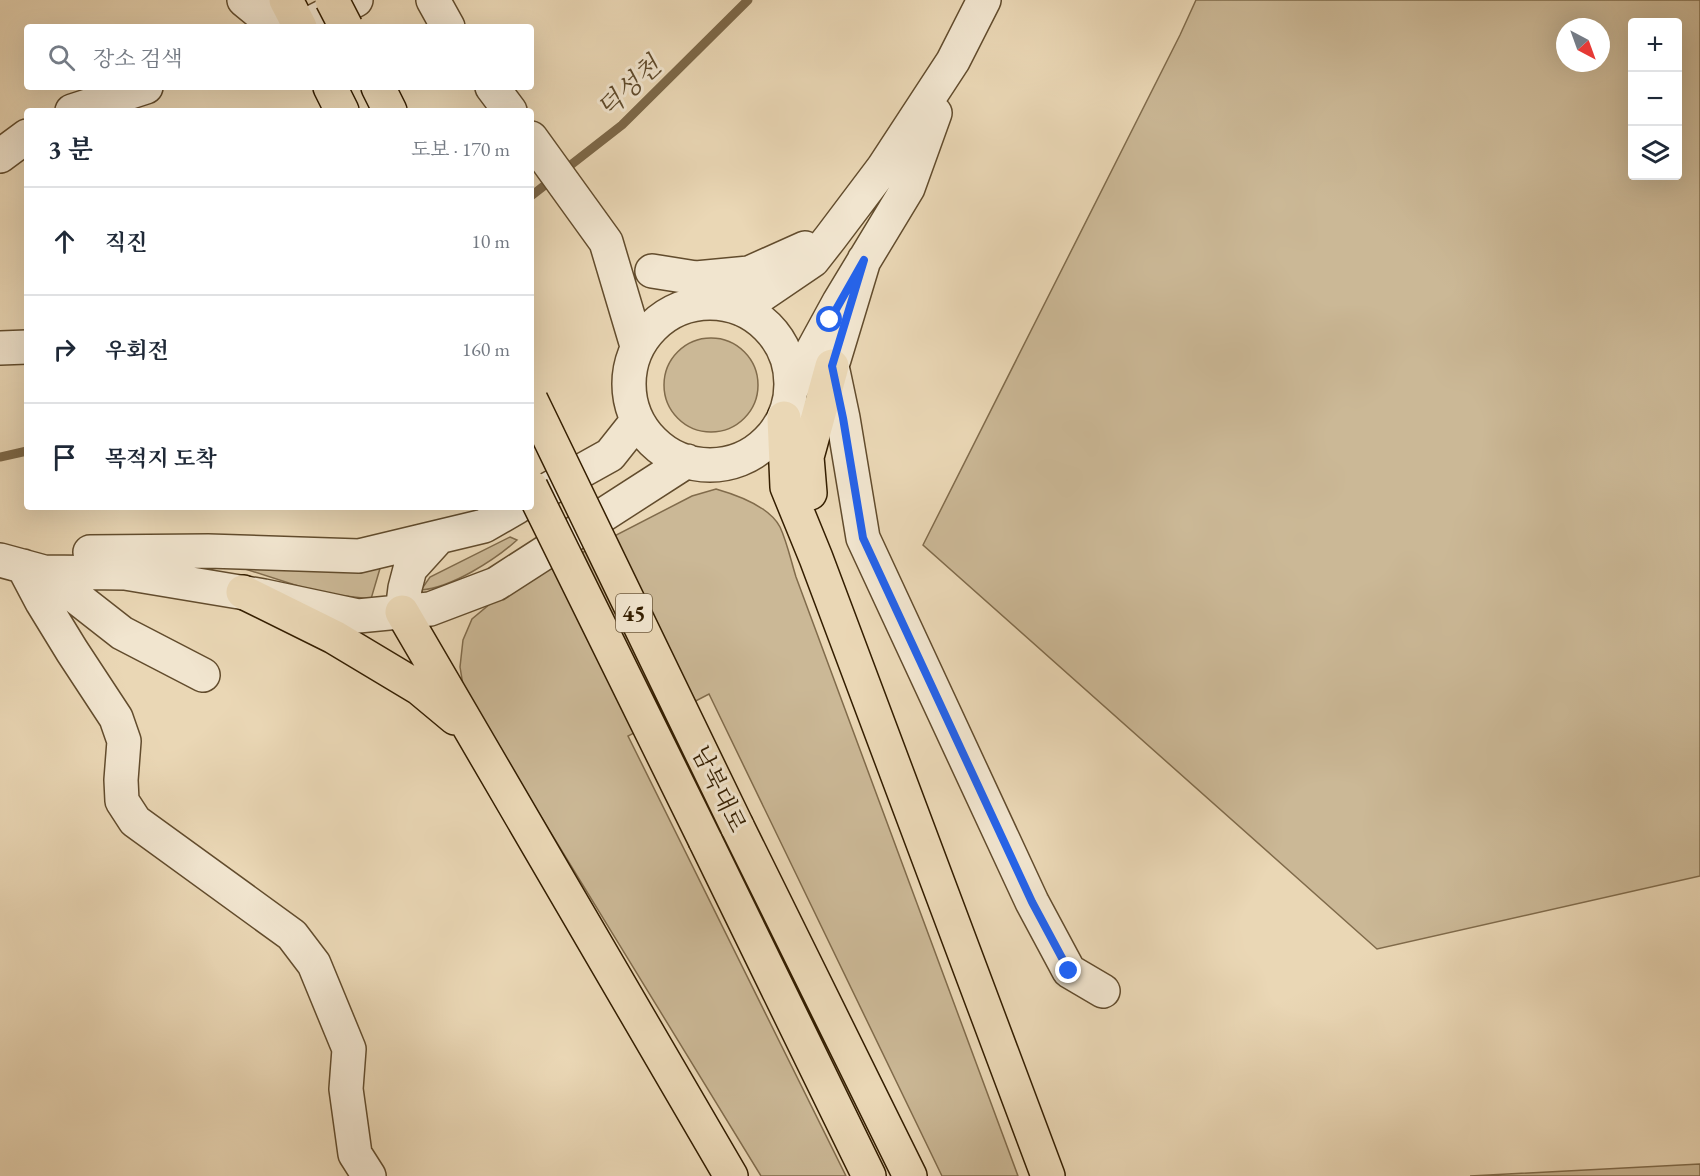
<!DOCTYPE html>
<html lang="ko">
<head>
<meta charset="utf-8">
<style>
	:root { --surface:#fff; --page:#f2f2f3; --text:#1f2937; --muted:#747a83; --line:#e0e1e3 }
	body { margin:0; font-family:"EB Garamond","Noto Serif KR",serif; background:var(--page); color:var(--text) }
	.controls { position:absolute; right:18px; top:18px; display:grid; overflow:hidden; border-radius:6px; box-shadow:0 6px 24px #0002 }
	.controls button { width:54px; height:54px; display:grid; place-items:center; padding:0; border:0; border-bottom:2px solid var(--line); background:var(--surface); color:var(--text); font:30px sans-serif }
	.compass { position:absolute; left:1556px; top:18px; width:54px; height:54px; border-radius:50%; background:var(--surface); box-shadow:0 6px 24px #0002; rotate:139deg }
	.stop { position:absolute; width:18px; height:18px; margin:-14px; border:4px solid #2563eb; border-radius:50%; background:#fff }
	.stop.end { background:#2563eb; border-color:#fff; box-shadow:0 2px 6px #0008 }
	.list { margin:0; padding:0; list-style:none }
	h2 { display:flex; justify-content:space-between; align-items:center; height:78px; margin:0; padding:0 24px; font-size:26px }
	h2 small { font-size:20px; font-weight:400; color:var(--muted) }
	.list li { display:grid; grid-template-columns:39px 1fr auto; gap:18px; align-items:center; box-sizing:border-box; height:108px; padding:0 24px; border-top:2px solid var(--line) }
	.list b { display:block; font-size:22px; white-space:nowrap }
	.list em { font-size:20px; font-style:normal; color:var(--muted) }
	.icon { flex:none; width:33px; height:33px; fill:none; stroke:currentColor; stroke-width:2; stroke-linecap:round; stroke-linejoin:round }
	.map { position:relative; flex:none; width:1700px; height:1176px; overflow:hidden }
	.search { position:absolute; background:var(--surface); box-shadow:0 6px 24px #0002; left:24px; top:24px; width:510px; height:66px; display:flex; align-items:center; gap:15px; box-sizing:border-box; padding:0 21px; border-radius:6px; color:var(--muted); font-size:22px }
	.panel { position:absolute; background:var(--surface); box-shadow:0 6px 24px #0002; left:24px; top:108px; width:510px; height:402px; border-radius:6px }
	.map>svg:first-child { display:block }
</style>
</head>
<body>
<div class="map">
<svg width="1700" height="1176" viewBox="0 0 1700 1176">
	<rect width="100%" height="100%" fill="#ead7b5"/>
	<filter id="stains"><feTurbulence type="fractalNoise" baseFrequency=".00333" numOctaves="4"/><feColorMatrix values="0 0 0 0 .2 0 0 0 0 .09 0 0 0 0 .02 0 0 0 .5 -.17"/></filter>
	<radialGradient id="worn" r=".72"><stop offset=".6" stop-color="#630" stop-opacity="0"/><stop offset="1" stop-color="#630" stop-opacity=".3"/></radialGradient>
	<path fill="#cbb896" stroke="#806b4b" stroke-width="1.5" fill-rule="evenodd" d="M1196 0H1700V876L1377 949 923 545 1180 35ZM1678 22V176H1632V22ZM1565 27H1601V63H1565Z
		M664 385a47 47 0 1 1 94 0a47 47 0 1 1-94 0Z
		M716 489C737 495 769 506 780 527 787 542 791 561 796 577L1018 1176H942L709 694 628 736 846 1176H761L464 691 460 667 463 640 472 619 502 594 692 496Z
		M510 537 517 540C495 560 451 588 421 590L430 577Z
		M381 565 371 599 320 593 239 567Z
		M1700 1164V1176H1470Z"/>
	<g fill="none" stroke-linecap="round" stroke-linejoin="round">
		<path stroke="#7c6747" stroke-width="9" d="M531 196 622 125 748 0
			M0 457 27 451"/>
		<defs>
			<path id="minor" d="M244 0 277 27
				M433 0 448 27
				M303 27 356 0
				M492 87 510 111
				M72 111 146 87
				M531 138 606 242 637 346
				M0 156 27 136
				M864 260 832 366 843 418 863 538 1032 902 1069 971 1103 991
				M652 271 696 278 749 273 805 248
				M629 384a81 81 0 1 1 162 0a81 81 0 1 1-162 0Z
				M741 309 813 260 831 237 883 168 953 61 984 0
				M0 348 27 347
				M791 390 839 302 908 188 935 113
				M531 499 610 455 637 421
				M90 552 208 551 359 556 484 526 517 507
				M0 560 44 572 125 573 264 596 358 616 430 609 496 584 687 461
				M23 566 42 602 72 651 116 718 124 741 121 780 122 801 135 821 292 935 314 964 349 1049 346 1089 355 1154 369 1176
				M44 572 122 633 203 675
				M402 612 405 588 410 569 439 537"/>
			<path id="highway" d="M286 0 300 27
				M330 87 342 111
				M378 87 390 111
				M784 418 787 487 816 558 1048 1176
				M810 493 807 457 832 366
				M243 592 334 637 419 688 455 718
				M402 612 731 1176
				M737 826 910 1176
				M705 840 869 1176"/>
		</defs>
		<use href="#minor" stroke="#624c2d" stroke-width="36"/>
		<use href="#highway" stroke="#341e00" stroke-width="36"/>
		<use href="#minor" stroke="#f1e5cf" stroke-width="33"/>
		<use href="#highway" stroke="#ead7b5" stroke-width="33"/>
		<defs>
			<path id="highway-bridge" d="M332 0 346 27
				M531 400 737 826
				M531 487 705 840"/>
		</defs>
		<use href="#highway-bridge" stroke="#341e00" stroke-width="36" stroke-linecap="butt"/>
		<use href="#highway-bridge" stroke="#ead7b5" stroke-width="33"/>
	</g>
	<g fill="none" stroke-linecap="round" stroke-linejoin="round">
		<path stroke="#2563eb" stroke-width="8" d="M830 320 864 260 832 366 843 418 863 538 1032 902 1069 971"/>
	</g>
	<g text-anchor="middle" stroke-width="6" stroke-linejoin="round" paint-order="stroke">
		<rect fill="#f1e5cf" stroke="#6d5a3e" stroke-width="1.5" x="616" y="594" width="36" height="38" rx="4.5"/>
		<g font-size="22" font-weight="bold" fill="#341e00">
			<text x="634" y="621">45</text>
		</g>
		<g font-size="24" fill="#341e00" stroke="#f1e5cf">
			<text transform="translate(719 789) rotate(64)" y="8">남북대로</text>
		</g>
		<g font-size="26" font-style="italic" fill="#5e492a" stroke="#f1e5cf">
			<text transform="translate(629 87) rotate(-43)" y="9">덕성천</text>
		</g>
	</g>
	<rect width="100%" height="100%" filter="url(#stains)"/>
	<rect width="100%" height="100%" fill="url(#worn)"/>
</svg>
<div class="controls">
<button>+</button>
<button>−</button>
<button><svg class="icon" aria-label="layers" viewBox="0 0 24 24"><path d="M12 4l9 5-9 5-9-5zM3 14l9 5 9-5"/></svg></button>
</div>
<svg class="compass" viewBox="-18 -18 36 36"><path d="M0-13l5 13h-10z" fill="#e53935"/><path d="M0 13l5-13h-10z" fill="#747a83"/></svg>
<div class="stop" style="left:830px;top:320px"></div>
<div class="stop end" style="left:1069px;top:971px"></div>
<div class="search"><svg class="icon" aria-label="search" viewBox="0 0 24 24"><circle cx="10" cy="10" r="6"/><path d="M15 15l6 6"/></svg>장소 검색</div>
<section class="panel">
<h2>3 분<small>도보 · 170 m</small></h2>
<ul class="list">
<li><svg class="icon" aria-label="ahead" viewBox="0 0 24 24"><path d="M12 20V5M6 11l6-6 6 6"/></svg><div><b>직진</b></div><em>10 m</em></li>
<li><svg class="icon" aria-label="right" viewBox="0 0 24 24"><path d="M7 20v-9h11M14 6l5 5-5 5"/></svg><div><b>우회전</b></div><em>160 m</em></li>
<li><svg class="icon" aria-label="arrive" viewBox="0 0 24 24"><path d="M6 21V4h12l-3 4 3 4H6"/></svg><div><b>목적지 도착</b></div></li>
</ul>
</section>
</div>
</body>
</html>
